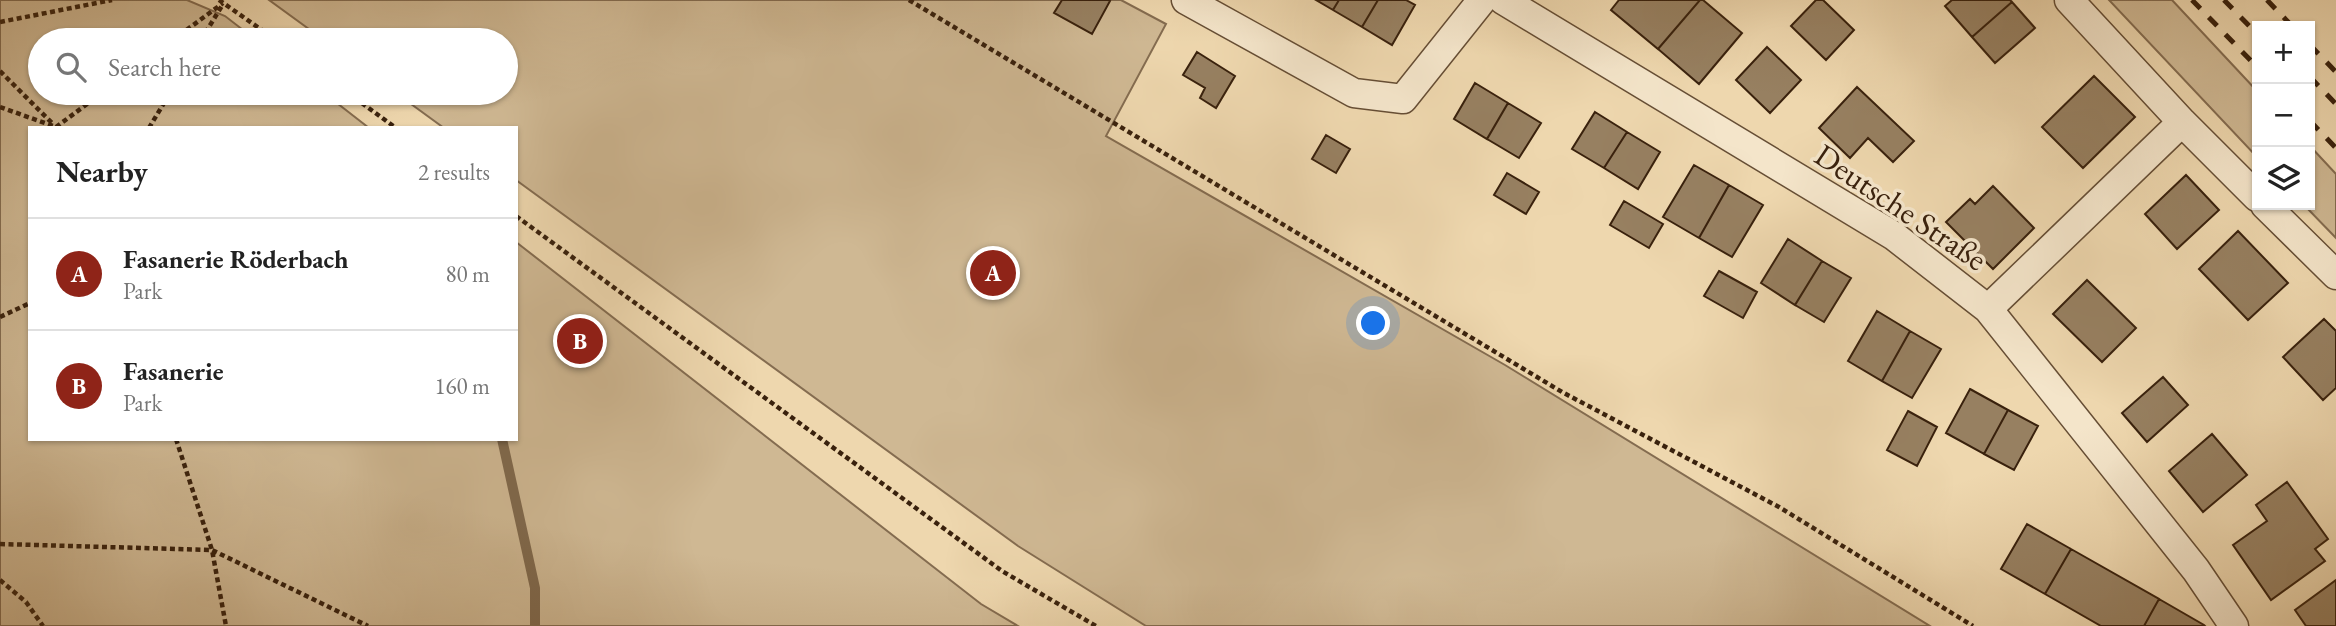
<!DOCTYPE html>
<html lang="en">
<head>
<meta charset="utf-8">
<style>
	:root { --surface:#fff; --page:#f6f6f6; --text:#222; --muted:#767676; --line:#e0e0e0; --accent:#8f2418 }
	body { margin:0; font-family:"EB Garamond",serif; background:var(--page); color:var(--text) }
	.controls { position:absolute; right:21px; top:21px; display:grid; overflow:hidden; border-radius:0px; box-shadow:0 2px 5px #0004 }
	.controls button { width:63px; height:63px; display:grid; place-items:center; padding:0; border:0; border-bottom:2px solid var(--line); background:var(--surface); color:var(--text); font:35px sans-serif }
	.you { position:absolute; left:1374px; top:324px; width:24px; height:24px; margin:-18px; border:5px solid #fff; border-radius:50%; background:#1a73e8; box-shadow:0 0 0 10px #1a73e833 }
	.badge { display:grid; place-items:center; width:46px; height:46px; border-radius:50%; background:var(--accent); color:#fff; font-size:23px; font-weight:700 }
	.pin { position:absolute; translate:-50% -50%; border:4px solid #fff; box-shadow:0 2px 7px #0006 }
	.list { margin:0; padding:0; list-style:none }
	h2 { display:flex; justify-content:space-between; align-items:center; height:91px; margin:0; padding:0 28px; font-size:30px }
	h2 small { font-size:23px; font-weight:400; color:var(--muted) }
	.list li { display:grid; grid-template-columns:46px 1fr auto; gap:21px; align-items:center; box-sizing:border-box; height:112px; padding:0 28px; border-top:2px solid var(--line) }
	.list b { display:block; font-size:26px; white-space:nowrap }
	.list p { margin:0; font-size:23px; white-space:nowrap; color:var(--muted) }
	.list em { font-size:23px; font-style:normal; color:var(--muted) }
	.icon { flex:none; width:38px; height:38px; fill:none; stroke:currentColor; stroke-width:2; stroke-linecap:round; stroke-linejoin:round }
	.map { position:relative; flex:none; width:2336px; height:626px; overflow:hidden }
	.search { position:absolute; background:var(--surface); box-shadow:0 2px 5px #0004; left:28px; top:28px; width:490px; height:77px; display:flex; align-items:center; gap:18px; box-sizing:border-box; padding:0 24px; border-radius:38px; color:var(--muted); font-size:26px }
	.panel { position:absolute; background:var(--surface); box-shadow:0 2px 5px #0004; left:28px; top:126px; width:490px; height:315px; border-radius:0px }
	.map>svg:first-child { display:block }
</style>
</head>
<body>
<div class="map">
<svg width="2336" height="626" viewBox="0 0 2336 626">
	<rect width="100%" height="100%" fill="#eed7ae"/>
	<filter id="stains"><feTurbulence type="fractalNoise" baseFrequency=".00286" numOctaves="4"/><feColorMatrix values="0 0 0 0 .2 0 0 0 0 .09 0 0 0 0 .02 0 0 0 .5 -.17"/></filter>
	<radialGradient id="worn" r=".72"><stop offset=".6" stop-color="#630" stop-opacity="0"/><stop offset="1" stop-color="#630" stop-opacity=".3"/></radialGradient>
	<path fill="#cfb893" stroke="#846c50" stroke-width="2" d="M0 0H187L225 16 256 40H40V93H324L369 128H30V439H516V242L981 604 1018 626H0Z
		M269 0H1121L1166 24 1106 136 1505 365 1930 626H1146L1018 546 516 180V128H444L396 93H506V40H324Z
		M2109 0H2172L2257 91V157Z
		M2310 146 2336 174V238L2304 205H2310Z"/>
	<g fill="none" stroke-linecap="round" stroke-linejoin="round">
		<path stroke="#80694d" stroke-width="10" d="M502 439 535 588V626"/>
	</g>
	<path fill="#978061" stroke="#39210d" stroke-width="2" d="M1062 0H1108L1110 1 1092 34 1054 13Z
		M1316 0H1339L1333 10Z
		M1339 0H1378L1362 27 1333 10Z
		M1378 0H1406L1415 5 1392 45 1362 27Z
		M1619 0H1700L1658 49 1611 10Z
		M1700 0H1703L1742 33 1699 84 1658 49Z
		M1816 0H1823L1854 30 1826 60 1791 26Z
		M1952 0H2010L2012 2 1972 37 1945 6Z
		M2012 2 2035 28 1995 63 1972 37Z
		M1767 47 1801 80 1770 113 1736 80Z
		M1197 52 1235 76 1216 108 1200 98 1205 88 1183 75Z
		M2094 76 2135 117 2083 168 2042 127Z
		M1475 83 1508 103 1487 139 1454 119Z
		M1857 87 1914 141 1893 162 1868 138 1850 158 1819 128Z
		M1508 103 1541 123 1519 158 1487 139Z
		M1595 112 1627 132 1604 168 1572 149Z
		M1627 132 1660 152 1638 189 1604 168Z
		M1326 135 1350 149 1336 173 1312 159Z
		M1694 165 1729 185 1699 238 1663 217Z
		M1507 173 1539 192 1526 214 1494 195Z
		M2186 175 2219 210 2177 249 2145 214Z
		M1729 185 1763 205 1732 257 1699 238Z
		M1993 186 2034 228 1993 269 1946 222 1970 199 1975 204Z
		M1624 201 1663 224 1649 248 1610 225Z
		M2238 231 2288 283 2248 320 2199 269Z
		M1788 239 1822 261 1795 305 1761 283Z
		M1822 261 1851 278 1824 322 1795 305Z
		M1719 271 1757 292 1743 318 1704 296Z
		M2087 280 2136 328 2102 362 2053 314Z
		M1877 311 1910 331 1882 381 1848 361Z
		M2324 319 2336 331V388L2323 400 2283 357Z
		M1910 331 1941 349 1912 398 1882 381Z
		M2163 377 2188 405 2147 442 2122 413Z
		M1970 389 2008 410 1984 454 1946 433Z
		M2008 410 2038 426 2014 470 1984 454Z
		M1908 411 1937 427 1917 466 1887 450Z
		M2212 434 2247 475 2203 512 2169 471Z
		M2287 482 2328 539 2315 549 2325 561 2271 600 2233 545 2267 521 2256 505Z
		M2027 524 2071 549 2045 594 2001 569Z
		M2071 549 2159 599 2144 626H2101L2045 594Z
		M2336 580V626H2306L2295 610Z
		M2159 599 2204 625 2205 626H2144Z"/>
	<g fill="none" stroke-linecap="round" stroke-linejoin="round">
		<defs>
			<path id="minor" d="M1186 0 1354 93 1403 99 1482 0
				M1503 0 1894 236 1988 309 2196 570 2234 626
				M2069 0 2182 122 2257 197
				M2265 205 2336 275
				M1988 309 2182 122"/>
		</defs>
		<use href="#minor" stroke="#664e35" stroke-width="31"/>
		<path stroke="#39210d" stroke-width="4.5" stroke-dasharray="5 3.5" stroke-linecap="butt" d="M219 0 276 40
			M909 0 1562 392 1779 507 1973 626
			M0 22 112 0
			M173 40 223 3
			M201 40 223 4
			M0 71 54 125
			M348 93 396 128
			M0 107 56 127 102 93
			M149 128 170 93
			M516 216 1002 571 1096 626
			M0 317 30 303
			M176 439 212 550 226 626
			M0 544 212 550 368 626
			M0 580 26 602 43 626"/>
		<use href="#minor" stroke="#f4e5ca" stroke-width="28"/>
		<path stroke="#39210d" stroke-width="5" stroke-dasharray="12 12" stroke-linecap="butt" d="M2192 0 2257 67
			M2224 0 2257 34
			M2267 0 2292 26
			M2310 45 2336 72
			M2310 77 2336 104
			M2310 121 2336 148"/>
	</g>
	<g text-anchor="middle" stroke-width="7" stroke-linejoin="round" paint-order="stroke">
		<g font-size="32" fill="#39210d" stroke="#f4e5ca">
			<text transform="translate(1901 207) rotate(34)" y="11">Deutsche Straße</text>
		</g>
	</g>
	<rect width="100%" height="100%" filter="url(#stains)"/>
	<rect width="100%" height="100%" fill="url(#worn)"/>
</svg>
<div class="controls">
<button>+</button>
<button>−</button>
<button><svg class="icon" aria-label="layers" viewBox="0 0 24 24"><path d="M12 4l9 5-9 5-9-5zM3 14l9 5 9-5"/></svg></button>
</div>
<div class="you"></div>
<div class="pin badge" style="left:993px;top:273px">A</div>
<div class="pin badge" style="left:580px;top:341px">B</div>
<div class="search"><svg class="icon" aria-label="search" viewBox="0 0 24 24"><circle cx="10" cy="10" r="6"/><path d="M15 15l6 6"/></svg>Search here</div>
<section class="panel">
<h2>Nearby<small>2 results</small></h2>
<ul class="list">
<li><span class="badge">A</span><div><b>Fasanerie Röderbach</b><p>Park</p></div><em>80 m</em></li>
<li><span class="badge">B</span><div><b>Fasanerie</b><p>Park</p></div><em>160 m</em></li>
</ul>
</section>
</div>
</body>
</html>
